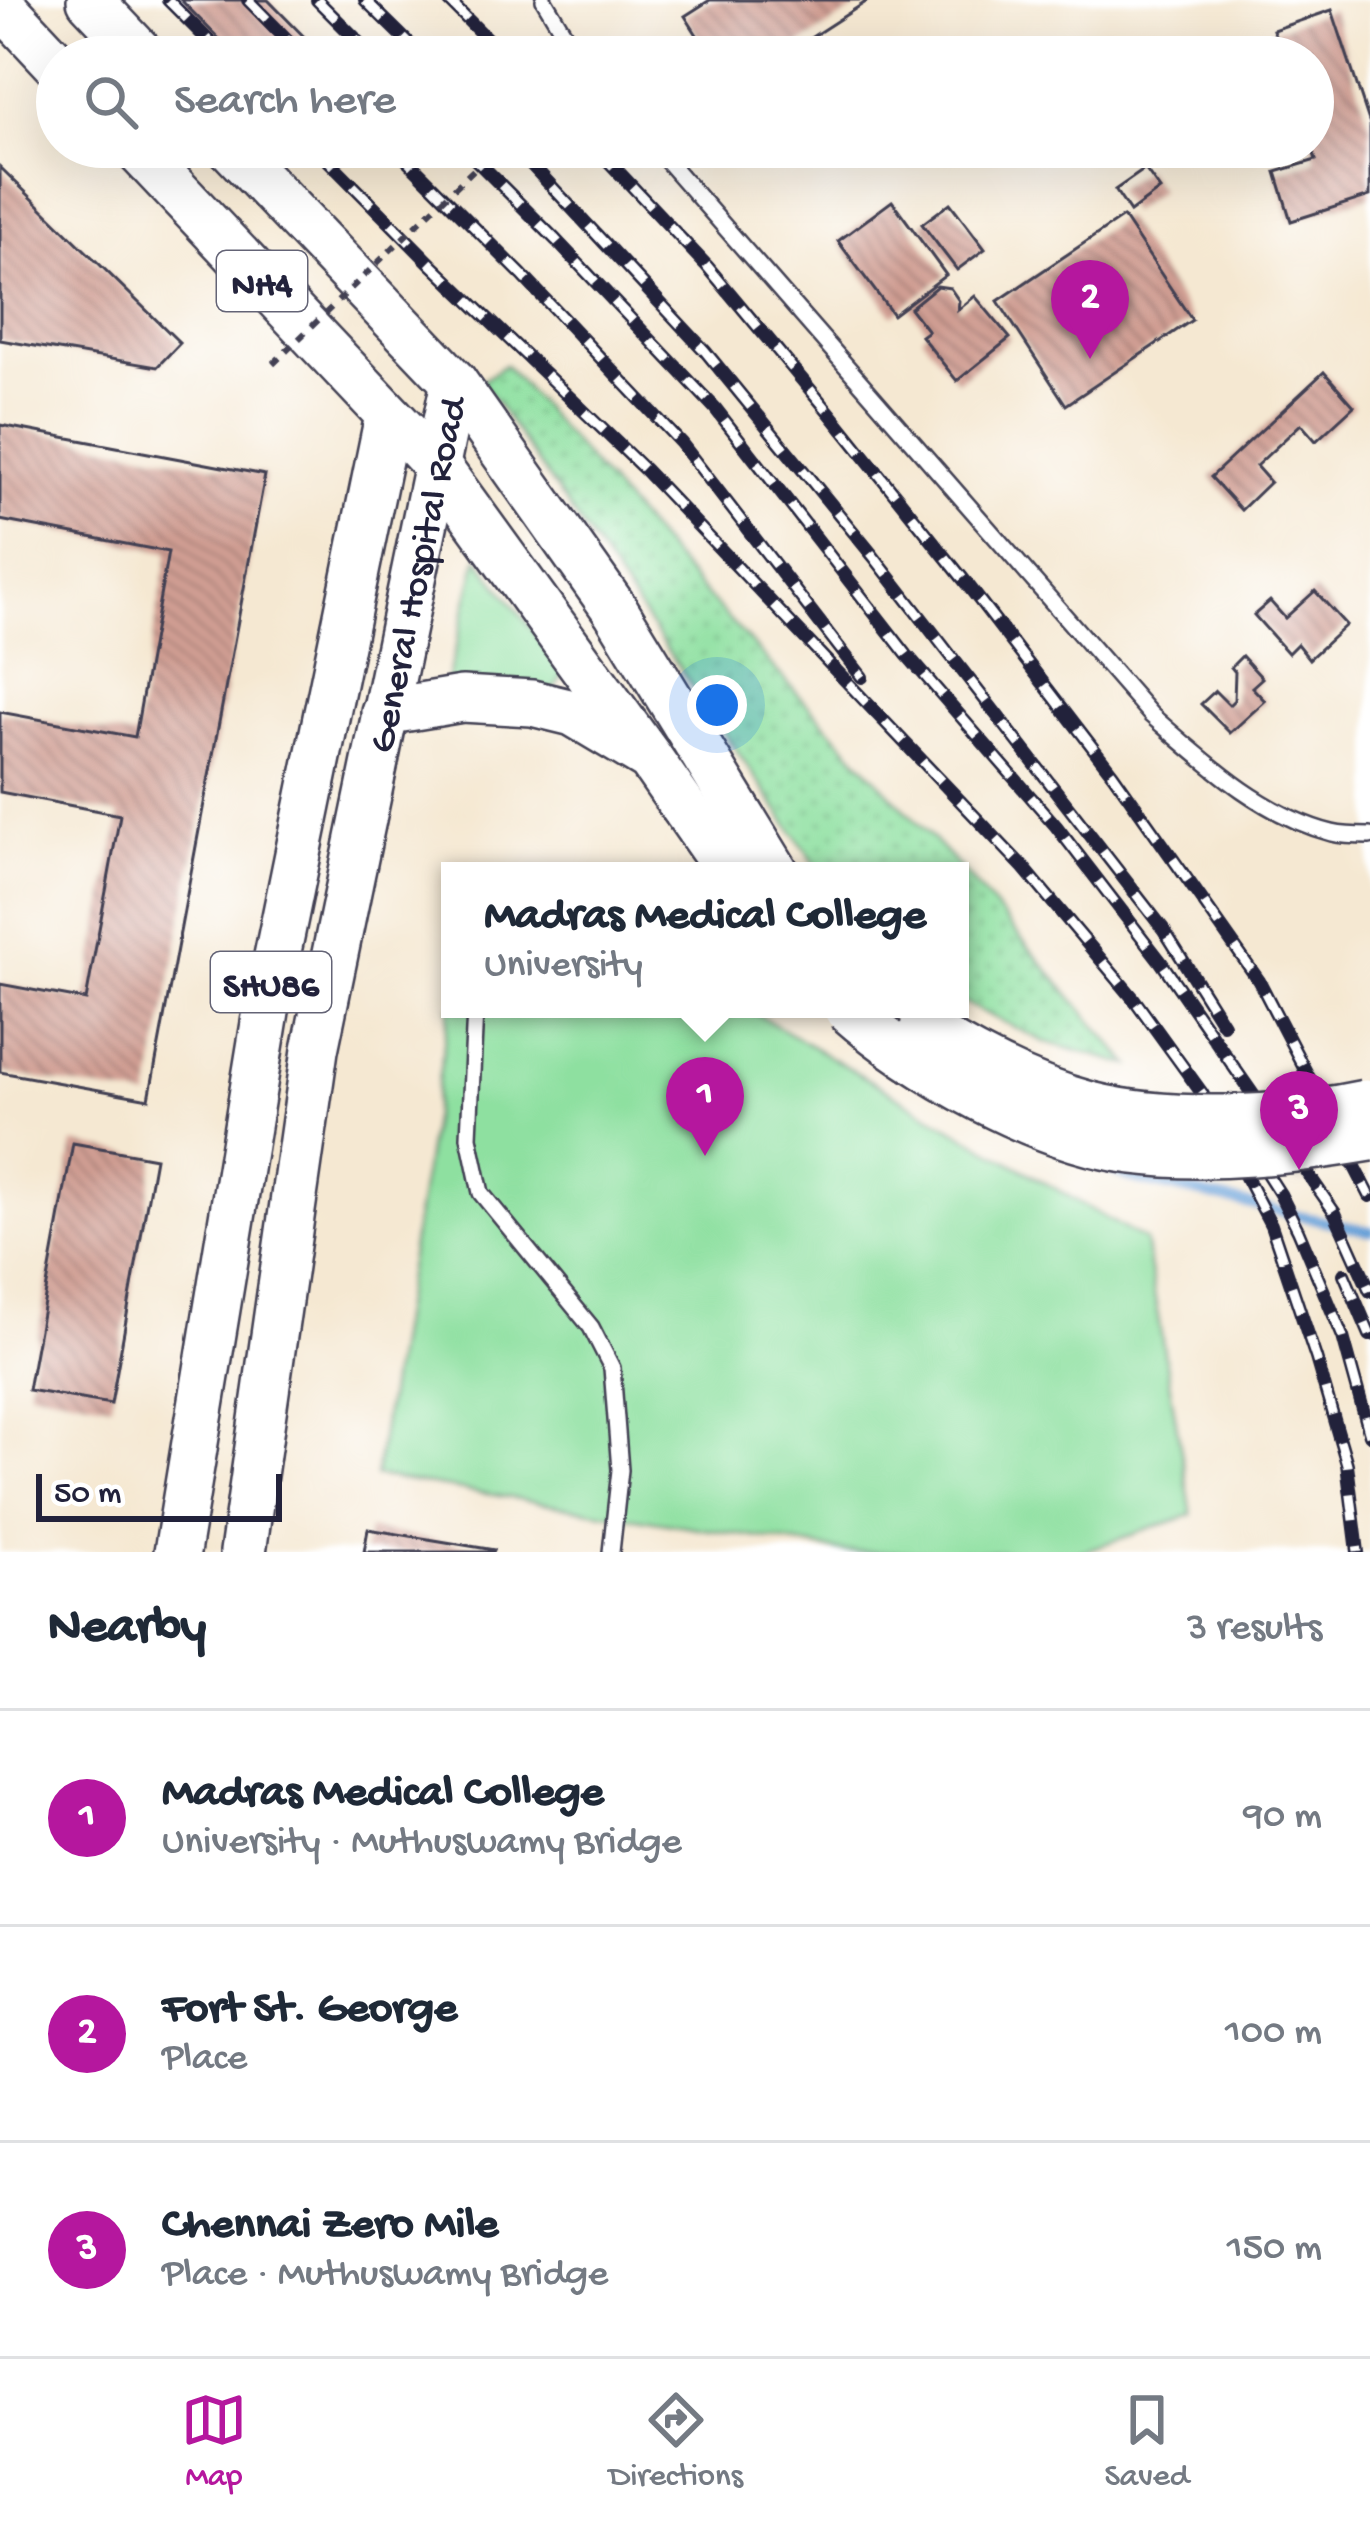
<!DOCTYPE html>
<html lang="en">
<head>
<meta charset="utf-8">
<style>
	:root { --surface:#fff; --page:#f6f6f7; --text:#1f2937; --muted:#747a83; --line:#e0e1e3; --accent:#b5179e }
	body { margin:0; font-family:"Gochi Hand",sans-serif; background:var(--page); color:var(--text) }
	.scale { position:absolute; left:36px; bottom:30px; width:246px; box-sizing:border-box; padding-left:12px; border:6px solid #22223b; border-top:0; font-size:33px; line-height:42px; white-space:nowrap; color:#22223b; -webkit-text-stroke:9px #fff; paint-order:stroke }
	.you { position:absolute; left:717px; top:705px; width:42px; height:42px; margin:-30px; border:9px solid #fff; border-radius:50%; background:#1a73e8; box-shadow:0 0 0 18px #1a73e833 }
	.badge { display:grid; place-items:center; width:78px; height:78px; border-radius:50%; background:var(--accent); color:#fff; font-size:39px; font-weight:700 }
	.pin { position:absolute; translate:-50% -99px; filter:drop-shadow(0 3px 6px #0008) }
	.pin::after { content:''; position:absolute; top:63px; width:42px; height:36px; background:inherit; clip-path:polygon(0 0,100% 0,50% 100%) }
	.popup { position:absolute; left:441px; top:862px; width:528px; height:156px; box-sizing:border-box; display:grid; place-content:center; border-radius:0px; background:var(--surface); filter:drop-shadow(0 3px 9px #0005); font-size:39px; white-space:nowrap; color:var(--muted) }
	.popup b { font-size:45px; color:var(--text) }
	.popup::after { content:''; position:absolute; left:50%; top:100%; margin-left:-24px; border:24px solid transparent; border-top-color:var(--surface) }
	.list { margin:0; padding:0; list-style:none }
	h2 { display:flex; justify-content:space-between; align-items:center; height:156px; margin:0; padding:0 48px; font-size:51px }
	h2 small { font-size:39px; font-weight:400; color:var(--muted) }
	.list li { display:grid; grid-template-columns:78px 1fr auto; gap:36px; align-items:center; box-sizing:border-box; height:216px; padding:0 48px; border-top:3px solid var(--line) }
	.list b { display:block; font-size:45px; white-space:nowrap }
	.list p { margin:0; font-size:39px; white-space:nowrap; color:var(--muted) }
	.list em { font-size:39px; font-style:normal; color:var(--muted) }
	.icon { flex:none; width:66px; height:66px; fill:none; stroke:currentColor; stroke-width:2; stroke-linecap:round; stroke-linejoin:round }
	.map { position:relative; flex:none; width:1370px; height:1552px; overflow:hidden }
	.search { position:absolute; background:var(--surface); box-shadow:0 12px 48px #0002; left:36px; right:36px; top:36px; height:132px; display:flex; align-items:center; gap:30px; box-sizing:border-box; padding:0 42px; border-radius:66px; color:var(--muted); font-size:45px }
	.sheet { height:804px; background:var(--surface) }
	nav { display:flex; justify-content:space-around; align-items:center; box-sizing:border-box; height:168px; border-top:3px solid var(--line); background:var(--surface); font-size:33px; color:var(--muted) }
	nav a { display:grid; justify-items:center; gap:6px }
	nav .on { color:var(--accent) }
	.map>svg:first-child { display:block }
</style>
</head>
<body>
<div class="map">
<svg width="1370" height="1552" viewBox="0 0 1370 1552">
	<defs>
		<pattern id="grass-dots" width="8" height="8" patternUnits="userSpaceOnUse" patternTransform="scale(3)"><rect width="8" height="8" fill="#8ee0a0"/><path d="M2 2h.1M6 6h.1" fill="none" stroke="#7ac08b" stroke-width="1.8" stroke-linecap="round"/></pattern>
		<pattern id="building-back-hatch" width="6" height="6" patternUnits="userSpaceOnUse" patternTransform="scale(3)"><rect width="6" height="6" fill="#d09e93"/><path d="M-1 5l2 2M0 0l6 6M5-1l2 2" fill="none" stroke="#a88079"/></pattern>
	</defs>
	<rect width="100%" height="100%" fill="#fff"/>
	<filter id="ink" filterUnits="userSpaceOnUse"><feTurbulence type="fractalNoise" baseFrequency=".00833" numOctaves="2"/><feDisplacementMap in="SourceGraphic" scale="24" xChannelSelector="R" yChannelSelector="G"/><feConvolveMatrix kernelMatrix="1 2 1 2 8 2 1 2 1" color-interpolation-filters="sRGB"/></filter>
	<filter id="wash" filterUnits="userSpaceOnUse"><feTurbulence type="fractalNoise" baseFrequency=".004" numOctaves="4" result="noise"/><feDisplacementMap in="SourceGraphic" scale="48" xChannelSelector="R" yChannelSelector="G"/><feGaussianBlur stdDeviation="2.7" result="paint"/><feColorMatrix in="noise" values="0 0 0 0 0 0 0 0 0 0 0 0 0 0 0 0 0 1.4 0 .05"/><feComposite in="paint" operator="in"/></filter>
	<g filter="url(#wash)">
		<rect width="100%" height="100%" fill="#f5e8d2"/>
		<path fill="url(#grass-dots)" stroke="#58816e" stroke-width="3" d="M505 365 693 581 969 878 1130 1065 1045 1042 960 1001V871H820L481 381Z"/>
		<path fill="#8ee0a0" stroke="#58816e" stroke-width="3" d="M478 558 564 672 554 690 444 694Z
			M450 1006V1009H748L1145 1241 1192 1515 1080 1552H847L375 1476Z"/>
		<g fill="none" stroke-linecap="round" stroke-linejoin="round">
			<path stroke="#69a1d8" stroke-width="10" d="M1097 1165 1136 1180 1370 1231"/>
		</g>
		<g id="blocks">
			<path fill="url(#building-back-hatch)" d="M181 0H268L324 57H237Z
				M710 0H869L781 57H711L685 16Z
				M1332 10 1370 124V196L1291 221 1276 172 1316 160 1312 147 1313 57H1282L1273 30Z
				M1268 39 1275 57H1219V56Z
				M326 147H358L342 163Z
				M0 167 180 343 157 367 0 340Z
				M1145 169 1160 190 1130 212 1115 190Z
				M892 201 946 275 893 315 838 241Z
				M950 203 985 249 957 270 922 224Z
				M1123 217 1192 320 1066 405 998 301Z
				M937 286 950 288 959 301 958 310 975 296 1010 338 957 381 921 336 928 331 910 308Z
				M1324 372 1354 406 1316 441 1301 424 1256 466 1270 482 1241 510 1211 477Z
				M0 425 265 475 149 1099 0 1072V984L86 1000 120 815 0 792V712L135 737 168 552 0 520Z
				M1315 591 1346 625 1309 659 1297 644 1288 653 1254 615 1270 601 1285 618Z
				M1242 656 1262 678 1252 687 1265 701 1230 733 1201 704 1215 691 1229 705 1234 700 1235 672 1231 667Z
				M73 1143 155 1158 111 1404 28 1390Z
				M368 1529 494 1550 493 1552H364Z"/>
		</g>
	</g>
	<g filter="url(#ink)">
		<use href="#blocks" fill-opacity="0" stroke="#424052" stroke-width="3"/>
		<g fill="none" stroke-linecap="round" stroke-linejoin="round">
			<defs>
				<path id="service" d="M544 0 578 57
					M655 147 1151 715C1204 761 1261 815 1332 833 1344 836 1358 836 1370 836
					M475 1009 469 1137 481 1193 591 1327 612 1368 620 1470 611 1552"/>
				<g id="primary">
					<path d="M90 0 144 57"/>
					<path d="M0 3 57 64"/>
					<path d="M135 147 438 467 650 759"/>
					<path d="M230 147 454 382 616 611 775 871"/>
					<path d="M384 712 462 699 532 703 573 713 650 759 728 871"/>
					<path d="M177 1552 267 1005 388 416"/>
					<path id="s1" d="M243 1552 315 1050 454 382"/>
				</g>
			</defs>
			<use href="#service" stroke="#424052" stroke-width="20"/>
			<use href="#primary" stroke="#424052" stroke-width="50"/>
			<use href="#service" stroke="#fff" stroke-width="15"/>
			<use href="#primary" stroke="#fff" stroke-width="45"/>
			<defs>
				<path id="rail" d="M168 0 225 57
					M248 0 304 57
					M317 0 374 57
					M365 0 423 57
					M448 0 505 57
					M315 147 432 265 645 470 1024 868 1134 999 1202 1093 1271 1225 1316 1358 1347 1464 1358 1552
					M394 147 522 275 681 443 862 677
					M463 147 556 240 715 408 907 655 1056 826 1161 962 1335 1213 1370 1291
					M515 147 705 351 874 557 1164 930 1223 1024
					M595 147 707 266 829 412 964 580 1113 774 1259 981 1370 1196
					M1234 1122 1280 1194 1298 1230 1343 1337 1370 1435
					M1344 1274 1370 1335"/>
			</defs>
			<use href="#rail" stroke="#22223b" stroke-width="14"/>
			<use href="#rail" stroke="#fff" stroke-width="9" stroke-dasharray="27" stroke-linecap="butt"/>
			<defs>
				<path id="primary-bridge" d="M847 1009C916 1070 1040 1140 1132 1151 1210 1161 1293 1151 1370 1138
					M923 1028C974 1060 1031 1089 1090 1105 1169 1125 1286 1120 1365 1103"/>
			</defs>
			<use href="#primary-bridge" stroke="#424052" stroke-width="50" stroke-linecap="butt"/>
			<path stroke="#424052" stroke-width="6" stroke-dasharray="9 9" stroke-linecap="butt" d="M273 364 497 147"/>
			<use href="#primary-bridge" stroke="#fff" stroke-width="45"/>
		</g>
	</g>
	<g text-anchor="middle" stroke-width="9" stroke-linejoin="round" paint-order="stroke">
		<g fill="#fff" stroke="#646476" stroke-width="3">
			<rect x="217" y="251" width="90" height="60" rx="9"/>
			<rect x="211" y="952" width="120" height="60" rx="9"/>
		</g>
		<g font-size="36" font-weight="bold" fill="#22223b">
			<text x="262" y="294">NH4</text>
			<text x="271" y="995">SHU86</text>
		</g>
		<g font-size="39" fill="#22223b" stroke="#fff">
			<text dy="14" stroke="none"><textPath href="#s1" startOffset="993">General Hospital Road</textPath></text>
		</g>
	</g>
</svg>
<div class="scale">50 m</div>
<div class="you"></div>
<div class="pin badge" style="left:705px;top:1156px">1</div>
<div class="popup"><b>Madras Medical College</b>University</div>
<div class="pin badge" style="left:1090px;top:359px">2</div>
<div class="pin badge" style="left:1299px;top:1170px">3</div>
<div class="search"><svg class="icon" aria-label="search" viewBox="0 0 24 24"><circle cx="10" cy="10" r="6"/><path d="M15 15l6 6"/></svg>Search here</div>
</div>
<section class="sheet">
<h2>Nearby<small>3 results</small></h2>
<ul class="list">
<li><span class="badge">1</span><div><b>Madras Medical College</b><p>University · Muthuswamy Bridge</p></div><em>90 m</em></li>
<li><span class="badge">2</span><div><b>Fort St. George</b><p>Place</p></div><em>100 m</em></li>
<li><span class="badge">3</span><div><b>Chennai Zero Mile</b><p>Place · Muthuswamy Bridge</p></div><em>150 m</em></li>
</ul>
</section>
<nav>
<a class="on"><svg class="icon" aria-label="map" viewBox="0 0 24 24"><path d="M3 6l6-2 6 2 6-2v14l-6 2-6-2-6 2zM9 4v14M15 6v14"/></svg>Map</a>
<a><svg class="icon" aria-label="directions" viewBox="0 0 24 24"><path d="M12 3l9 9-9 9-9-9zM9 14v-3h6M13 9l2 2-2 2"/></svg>Directions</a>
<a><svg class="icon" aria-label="saved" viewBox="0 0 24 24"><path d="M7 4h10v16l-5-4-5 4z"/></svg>Saved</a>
</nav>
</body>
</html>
